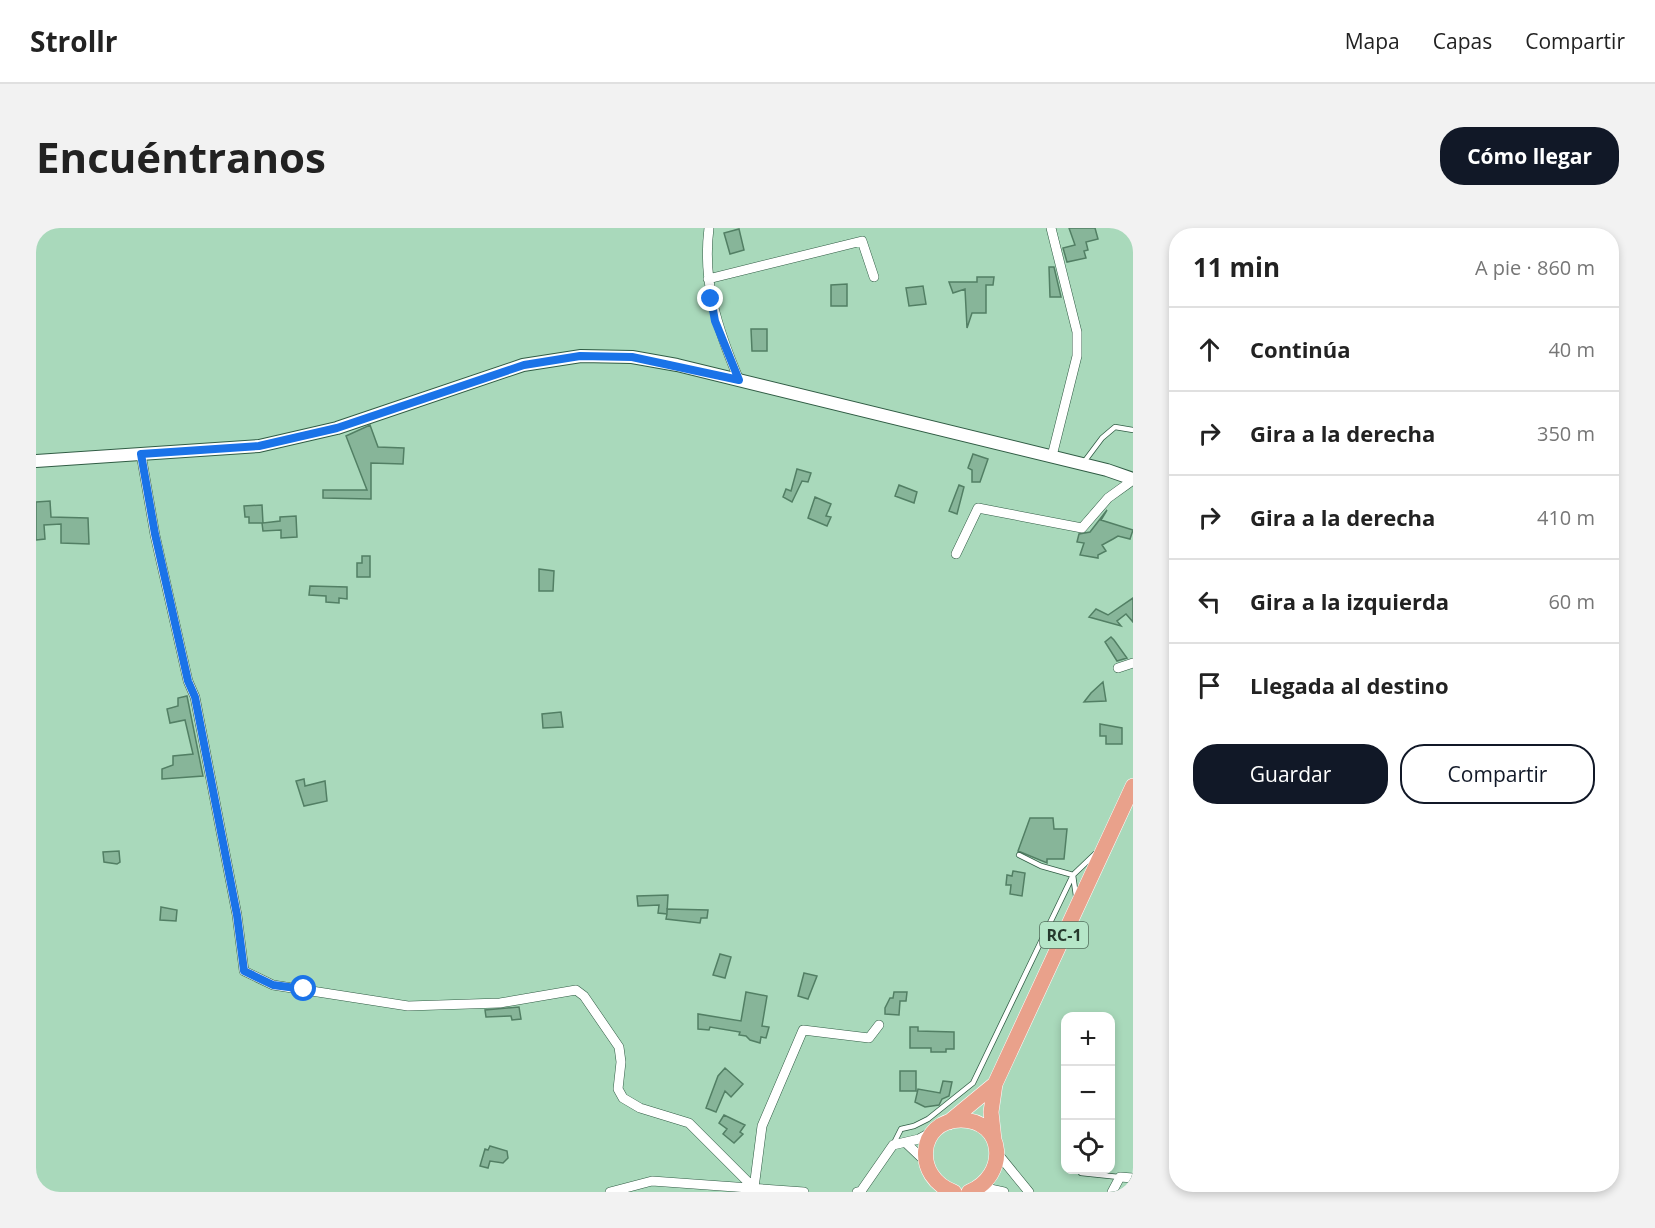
<!DOCTYPE html>
<html lang="es">
<head>
<meta charset="utf-8">
<style>
	:root { --surface:#fff; --page:#f2f2f2; --text:#222; --muted:#767676; --line:#e0e0e0; --accent:#111827 }
	body { margin:0; font-family:"Open Sans",sans-serif; background:var(--page); color:var(--text) }
	.controls { position:absolute; right:18px; bottom:18px; display:grid; overflow:hidden; border-radius:12px; box-shadow:0 3px 9px #0003 }
	.controls button { width:54px; height:54px; display:grid; place-items:center; padding:0; border:0; border-bottom:2px solid var(--line); background:var(--surface); color:var(--text); font:30px sans-serif }
	.stop { position:absolute; width:18px; height:18px; margin:-14px; border:4px solid #1a73e8; border-radius:50%; background:#fff }
	.stop.end { background:#1a73e8; border-color:#fff; box-shadow:0 2px 6px #0008 }
	.list { margin:0; padding:0; list-style:none }
	h2 { display:flex; justify-content:space-between; align-items:center; height:78px; margin:0; padding:0 24px; font-size:26px }
	h2 small { font-size:20px; font-weight:400; color:var(--muted) }
	.list li { display:grid; grid-template-columns:39px 1fr auto; gap:18px; align-items:center; box-sizing:border-box; height:84px; padding:0 24px; border-top:2px solid var(--line) }
	.list b { display:block; font-size:22px; white-space:nowrap }
	.list em { font-size:20px; font-style:normal; color:var(--muted) }
	.actions { display:flex; gap:12px; padding:18px 24px }
	.actions a { flex:1; padding:14px 0; border:2px solid var(--accent); border-radius:24px; text-align:center; font-size:21px; color:var(--accent) }
	.actions .main { background:var(--accent); color:#fff }
	.icon { flex:none; width:33px; height:33px; fill:none; stroke:currentColor; stroke-width:2; stroke-linecap:round; stroke-linejoin:round }
	.map { position:relative; flex:none; width:1097px; height:964px; overflow:hidden; border-radius:24px }
	header { display:flex; align-items:center; gap:36px; box-sizing:border-box; height:84px; padding:0 30px; background:var(--surface); border-bottom:2px solid var(--line) }
	header strong { font-size:28px }
	nav { display:flex; gap:33px; margin-inline-start:auto; font-size:21px }
	.intro { display:flex; align-items:center; justify-content:space-between; box-sizing:border-box; height:144px; padding:0 36px }
	h1 { margin:0; font-size:42px }
	.button { padding:15px 27px; border-radius:24px; background:var(--accent); color:#fff; font-size:21px; font-weight:700 }
	main { display:flex; gap:36px; padding:0 36px }
	aside { flex:1; background:var(--surface); border-radius:24px; box-shadow:0 3px 9px #0003 }
	.map>svg:first-child { display:block }
</style>
</head>
<body>
<header>
<strong>Strollr</strong>
<nav><a>Mapa</a><a>Capas</a><a>Compartir</a></nav>
</header>
<div class="intro"><h1>Encuéntranos</h1><a class="button">Cómo llegar</a></div>
<main>
<div class="map">
<svg width="1097" height="964" viewBox="0 0 1097 964">
	<rect width="100%" height="100%" fill="#a9d9bb"/>
	<path fill="#87b599" stroke="#527f64" stroke-width="1.5" d="M1033 0H1059L1062 11 1050 14 1052 22 1048 23 1050 30 1031 34 1027 20 1039 17Z
		M703 1 708 22 694 26 688 5Z
		M1013 39H1018L1025 69H1014Z
		M941 49H958L957 57H950V85H936L931 100 929 61 917 65 913 54H941Z
		M811 56V78H795V57Z
		M887 58 890 76 873 78 870 60Z
		M715 101H731V123H716Z
		M334 197 342 219 368 220 367 236 335 235V271L287 270V262H331L310 208Z
		M937 226 952 231 944 254H936V242L932 240Z
		M761 241 775 245 772 254 766 253 756 274 747 269 750 261 755 263Z
		M863 257 881 264 878 275 859 268Z
		M923 257 928 259 921 286 913 283Z
		M779 269 795 276 790 288 795 289 791 298 772 290Z
		M14 273 15 289 52 290 53 316 25 315V296L8 297 9 311 0 312V274Z
		M226 277 227 295 244 293V289L260 288 261 309 245 310V302L227 303 226 295H213V289H209L208 278Z
		M1071 282 1065 292 1097 302 1094 311 1082 308 1077 311 1066 317 1070 323 1062 327V330L1044 327 1048 315 1041 314 1043 306 1054 304Z
		M326 328H334V349H321V335H326Z
		M503 341 518 343 517 363H503Z
		M274 358 311 359V371L303 370V375L290 374V368L273 367Z
		M1097 370V394L1090 386 1081 393 1085 398 1053 389 1060 381 1072 387Z
		M1075 409 1078 412 1091 430 1081 433 1069 414Z
		M1067 454 1070 473 1048 474 1055 465Z
		M151 468 167 548 126 551V541L137 537V528L157 526 149 492 134 495 131 481 142 478V470Z
		M525 484 527 499 507 500 506 486Z
		M1064 496 1086 500V516H1070V508H1064Z
		M268 551 269 558 289 553 291 573 268 578 260 553Z
		M994 590H1017L1018 601H1031L1028 631H1011V635L982 623Z
		M83 623 84 634 81 636 68 634 67 624Z
		M977 643 989 645 986 668 974 666 975 657H970L971 647 976 648Z
		M632 667 631 685V681L672 682 671 690H665L664 695 630 691 631 686 622 685 623 677 602 678 601 668Z
		M125 679 141 682 140 693 124 692Z
		M684 726 695 729 689 750 677 747Z
		M768 745 781 748 772 771 762 768Z
		M710 764 731 768 726 798 733 799 730 810 725 809 724 815 714 812 710 808 703 807 704 804 674 799 673 802 662 801V786L705 793Z
		M858 764H871L870 773H864L863 787 849 786V780L854 770H857Z
		M483 779 485 791 476 792 475 788 450 789 449 782Z
		M874 799H882V803L918 804V821H910V824H895V820H874Z
		M689 840 707 856 695 869 689 863 680 884 670 880 682 848Z
		M864 843H880V863H864Z
		M907 853 916 854 913 868 906 871 903 877 889 879 879 874 882 861 904 865Z
		M688 887 709 897 704 904 707 906 698 915 687 906 691 901 683 895Z
		M454 918 471 923 472 930 467 935 454 933 452 940 444 938 449 921 452 922Z"/>
	<g fill="none" stroke-linecap="round" stroke-linejoin="round">
		<defs>
			<path id="service" d="M1048 234 1066 210 1079 199 1097 202
				M983 627 1005 638 1037 647
				M1037 647 1040 668
				M857 917 865 901 878 898 892 891 937 855 1037 647 1059 626
				M1045 942V945L1083 949"/>
			<path id="minor" d="M673 0C666 55 682 102 703 152
				M1015 0 1041 104V128L1016 228
				M672 51 826 13 838 49
				M105 226 119 307 152 453 159 469 201 687 208 743 237 757 372 778 464 775 540 762 548 768 583 819 585 834 582 861 587 870 604 880 653 895 718 960
				M920 326 942 280 1046 300 1072 270 1097 252
				M1082 440 1097 435
				M869 914 889 933
				M962 926 993 964
				M945 959 968 964
				M718 960 726 898 767 802 833 810 843 797
				M574 964 616 953 768 964
				M821 964 825 963 857 917 883 911 894 905
				M1076 964 1084 949 1097 950"/>
			<path id="tertiary" d="M0 233 223 218 301 200 487 137 545 128 596 129 641 137 1071 242 1097 251"/>
			<path id="primary" d="M913 894 959 856
				M958 912 955 884 959 856 1097 558
				M918 964C877 950 881 892 925 892 969 892 973 948 933 964"/>
		</defs>
		<use href="#service" stroke="#305c44" stroke-width="6"/>
		<use href="#minor" stroke="#305c44" stroke-width="10"/>
		<use href="#tertiary" stroke="#305c44" stroke-width="14"/>
		<use href="#primary" stroke="#fff" stroke-width="16"/>
		<use href="#service" stroke="#fff" stroke-width="4.5"/>
		<use href="#minor" stroke="#fff" stroke-width="9"/>
		<use href="#tertiary" stroke="#fff" stroke-width="12"/>
		<use href="#primary" stroke="#e9a18b" stroke-width="15"/>
	</g>
	<g fill="none" stroke-linecap="round" stroke-linejoin="round">
		<path stroke="#1a73e8" stroke-width="8" d="M268 761 237 757 208 743 201 687 159 469 152 453 119 306 105 226 223 218 301 200 488 137 544 128 596 129 703 152 679 93 675 71"/>
	</g>
	<g text-anchor="middle" stroke-width="4.5" stroke-linejoin="round" paint-order="stroke">
		<rect fill="#b5e6c8" stroke="#516e5c" stroke-width="1.5" x="1004" y="694" width="48" height="26" rx="4.5"/>
		<g font-size="16" font-weight="bold" fill="#263a2e">
			<text x="1028" y="713">RC-1</text>
		</g>
	</g>
</svg>
<div class="controls">
<button>+</button>
<button>−</button>
<button><svg class="icon" aria-label="locate" viewBox="0 0 24 24"><circle cx="12" cy="12" r="6"/><path d="M12 2v4M12 18v4M2 12h4M18 12h4"/></svg></button>
</div>
<div class="stop" style="left:268px;top:761px"></div>
<div class="stop end" style="left:675px;top:71px"></div>
</div>
<aside>
<h2>11 min<small>A pie · 860 m</small></h2>
<ul class="list">
<li><svg class="icon" aria-label="ahead" viewBox="0 0 24 24"><path d="M12 20V5M6 11l6-6 6 6"/></svg><div><b>Continúa</b></div><em>40 m</em></li>
<li><svg class="icon" aria-label="right" viewBox="0 0 24 24"><path d="M7 20v-9h11M14 6l5 5-5 5"/></svg><div><b>Gira a la derecha</b></div><em>350 m</em></li>
<li><svg class="icon" aria-label="right" viewBox="0 0 24 24"><path d="M7 20v-9h11M14 6l5 5-5 5"/></svg><div><b>Gira a la derecha</b></div><em>410 m</em></li>
<li><svg class="icon" aria-label="left" viewBox="0 0 24 24"><path d="M17 20v-9H6M10 6l-5 5 5 5"/></svg><div><b>Gira a la izquierda</b></div><em>60 m</em></li>
<li><svg class="icon" aria-label="arrive" viewBox="0 0 24 24"><path d="M6 21V4h12l-3 4 3 4H6"/></svg><div><b>Llegada al destino</b></div></li>
</ul>
<div class="actions"><a class="main">Guardar</a><a>Compartir</a></div>
</aside>
</main>
</body>
</html>
